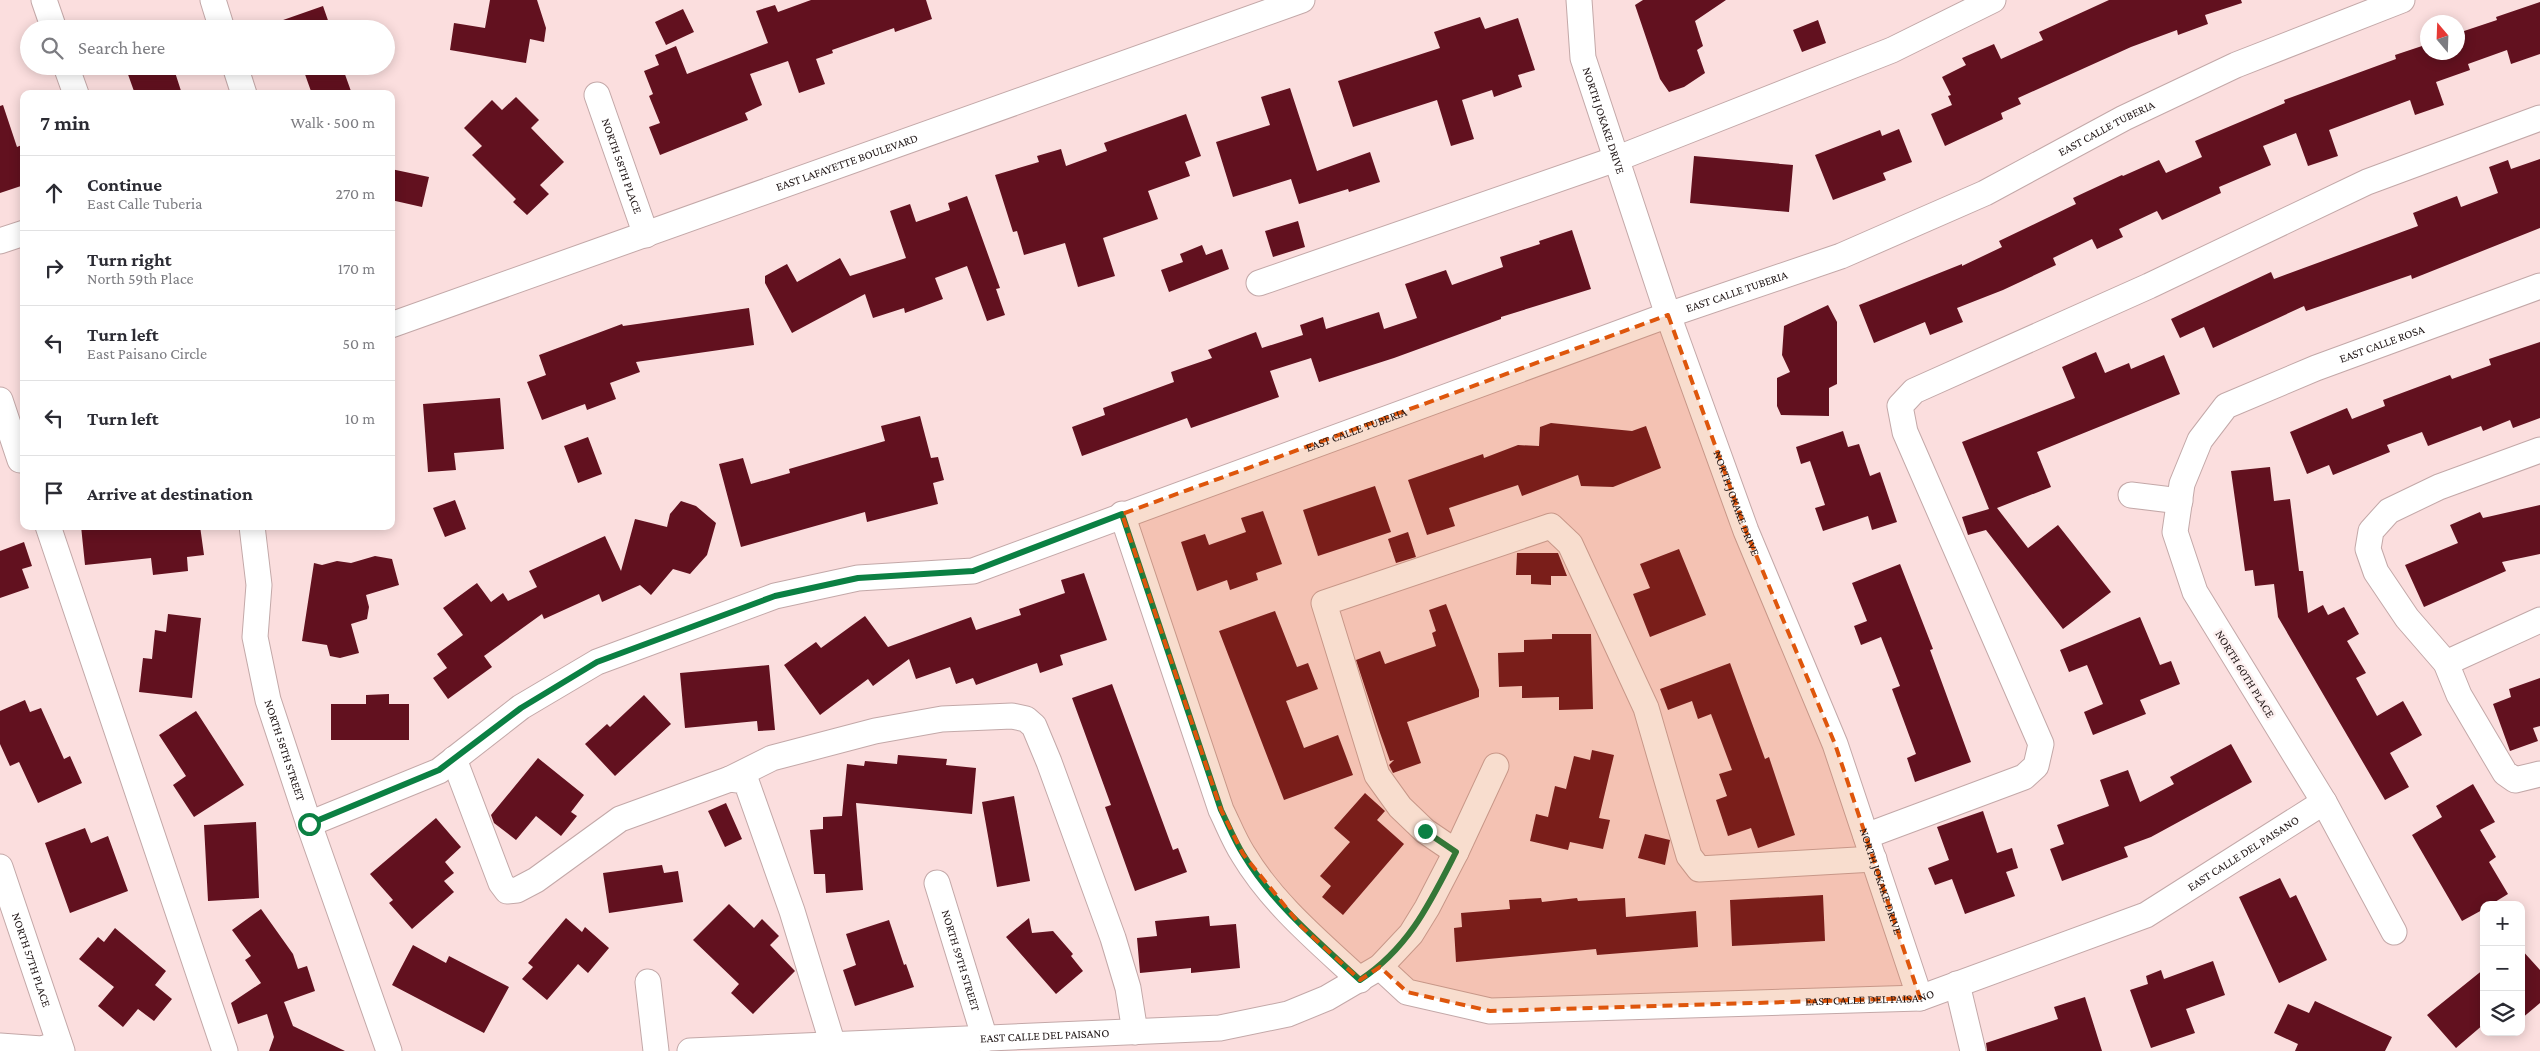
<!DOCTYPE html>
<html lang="en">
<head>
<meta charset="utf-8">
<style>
	:root { --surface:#fff; --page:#f2f2f3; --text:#2b2b33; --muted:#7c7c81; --line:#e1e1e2 }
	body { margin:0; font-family:"Crimson Pro",serif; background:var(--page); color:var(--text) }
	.controls { position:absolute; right:15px; bottom:15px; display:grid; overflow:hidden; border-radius:10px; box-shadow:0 2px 12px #0003 }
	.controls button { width:45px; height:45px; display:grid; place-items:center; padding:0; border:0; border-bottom:1px solid var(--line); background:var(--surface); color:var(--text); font:25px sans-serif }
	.compass { position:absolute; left:2420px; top:15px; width:45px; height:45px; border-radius:50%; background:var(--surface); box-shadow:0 2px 12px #0003; rotate:341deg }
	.stop { position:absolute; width:15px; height:15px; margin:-11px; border:4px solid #0b8043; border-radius:50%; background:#fff }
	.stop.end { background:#0b8043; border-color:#fff; box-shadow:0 1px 5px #0008 }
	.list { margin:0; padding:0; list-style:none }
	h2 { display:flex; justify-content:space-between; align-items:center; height:65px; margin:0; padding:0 20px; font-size:21px }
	h2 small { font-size:16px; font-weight:400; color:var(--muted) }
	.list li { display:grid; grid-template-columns:32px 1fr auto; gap:15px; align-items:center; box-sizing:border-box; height:75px; padding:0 20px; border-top:1px solid var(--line) }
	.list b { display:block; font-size:19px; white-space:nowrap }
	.list p { margin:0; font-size:16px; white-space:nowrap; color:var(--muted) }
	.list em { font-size:16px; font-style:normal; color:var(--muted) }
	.icon { flex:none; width:28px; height:28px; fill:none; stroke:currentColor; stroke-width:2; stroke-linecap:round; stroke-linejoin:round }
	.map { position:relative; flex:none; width:2540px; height:1051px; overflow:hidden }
	.search { position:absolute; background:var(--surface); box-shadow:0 2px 12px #0003; left:20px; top:20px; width:375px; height:55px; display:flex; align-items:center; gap:12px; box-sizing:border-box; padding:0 18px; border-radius:28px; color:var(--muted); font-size:19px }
	.panel { position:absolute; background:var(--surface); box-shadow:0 2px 12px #0003; left:20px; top:90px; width:375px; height:440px; border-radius:10px }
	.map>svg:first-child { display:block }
</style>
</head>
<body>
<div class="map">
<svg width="2540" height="1051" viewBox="0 0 2540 1051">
	<rect width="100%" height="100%" fill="#fbdede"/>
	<path fill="#62111f" d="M490 0H537L546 28 544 42 530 39 526 63 450 50 454 23 485 28Z
		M811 0H926L932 19 895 32 894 28 832 50 833 53 816 59 825 84 799 93 788 61 750 74 762 105 745 113 748 120 660 155 649 127 660 123 649 96 653 94 644 71 659 65 655 55 676 46 687 74 768 43 756 11 775 5 778 12Z
		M1643 0H1726L1695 21 1703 46 1697 50 1705 73 1684 87 1669 92 1660 79 1635 5Z
		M2109 0H2241L2242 3 2205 15 2208 24 2178 35 2177 30 2131 47 2018 98 2021 104 2001 113 2003 119 1945 146 1931 114 1952 105 1948 96 1951 95 1942 77 1966 65 1962 58 1994 44 2001 59 2043 40 2039 32Z
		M2540 2V54L2511 64 2507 50 2468 64 2470 70 2436 82 2444 105 2415 115 2410 100 2329 130 2338 156 2308 166 2296 133 2263 146 2271 165 2219 187 2221 193 2162 220 2157 211 2119 229 2123 237 2097 249 2092 239 2053 258 2056 265 2003 290 1957 308 1963 322 1930 335 1925 322 1874 343 1859 305 1962 264V266L2002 247 1999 241 2076 204 2073 198 2122 175 2123 176 2159 160 2166 173 2202 157 2195 141 2285 103 2284 100 2396 59 2395 55 2428 44V52H2458V33L2497 20 2496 17Z
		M323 6 331 29H266V26Z
		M683 9 694 32 666 45 655 22Z
		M1480 17 1485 29 1518 18 1535 70 1518 75 1522 87 1494 97 1492 90 1462 100 1474 139 1451 146 1437 100 1353 127 1338 81 1440 48 1434 32Z
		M1818 20 1826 43 1802 52 1793 30Z
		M125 66H173L182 94H135Z
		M302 66H342L352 94H312Z
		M1290 88 1317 171 1370 152 1380 182 1349 192 1348 189 1299 204 1291 179 1233 197 1216 142 1270 125 1261 97Z
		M516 97 539 120 531 128 564 162 540 185 549 194 527 215 513 202 516 199 472 155 482 146 464 128 492 100 502 110Z
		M3 105 17 147 24 144V185L0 193V106Z
		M1186 114 1201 156 1185 162 1190 176 1148 191 1158 219 1103 238 1115 276 1078 287 1065 243 1024 255 1017 231 1013 232 995 175 1039 162 1037 156 1061 149 1066 166 1107 151 1104 143Z
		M1899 129 1912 162 1883 173 1886 180 1833 200 1815 155 1880 130 1882 136Z
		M1694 156 1793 165 1789 212 1690 203Z
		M2540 159V228L2412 279 2411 275 2306 311 2304 306 2213 348 2204 327 2180 338 2171 319 2271 272 2274 279 2418 226 2413 213 2457 196 2461 207 2498 193 2489 167 2508 160 2511 169Z
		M391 169 429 177 422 207 391 200Z
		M967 196 1000 288 996 289 1005 315 987 321 967 266 935 278 943 299 905 313 904 308 873 318 865 294 792 333 765 283V276L787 264 797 282 840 258 850 276 906 258 890 211 910 204 916 222 950 210 948 203Z
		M1298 221 1305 247 1273 257 1265 231Z
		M1572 230 1591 289 1501 317V319L1394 358 1319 382 1311 358 1270 371 1279 397 1191 428 1187 418 1082 456 1072 427 1105 415 1103 408 1174 382 1171 372 1212 358 1208 350 1256 332 1262 348 1303 335 1300 325 1323 317 1326 329 1379 312 1384 329 1417 318 1405 284 1446 270 1452 285 1503 267 1500 257 1540 244 1539 241Z
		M1202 245 1206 255 1222 249 1229 269 1169 292 1161 270 1183 262 1180 254Z
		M1828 305 1837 322V384L1829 388V416L1781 415 1777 406V378L1790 372 1782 355 1784 326Z
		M749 308 754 345 636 362 640 372 610 383 616 399 587 410 585 404 542 420 527 382 546 375 539 355 622 324 623 326Z
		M2540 342V418L2513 428 2510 420 2483 431 2481 426 2428 446 2422 432 2387 445 2390 452 2333 475 2329 465 2307 474 2290 432 2347 408 2352 419 2385 406 2383 400 2450 375 2452 379 2491 365 2489 359Z
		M2096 352 2105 373 2129 363 2131 369 2164 355 2180 394 2037 452 2051 487 1997 508 2028 548 2058 525 2111 592 2063 629 1986 530 1968 535 1962 517 1989 509 1962 442 2075 398 2062 367Z
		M500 398 504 449 454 453 456 470 428 472 423 404Z
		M920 416 931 458 938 457 944 480 933 483 938 504 867 522 865 512 741 547 719 464 743 458 751 484 790 473 789 469 885 441 881 426Z
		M1551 423 1632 431 1646 426 1661 468 1613 487 1581 486 1578 475 1522 496 1518 485 1449 508 1455 526 1427 535 1408 480 1483 454 1484 458 1518 445 1539 446 1540 427Z
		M1843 431 1848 447 1859 444 1870 476 1880 472 1897 522 1872 530 1868 516 1823 531 1815 508 1825 505 1810 461 1801 464 1796 447Z
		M588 437 602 474 578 483 564 446Z
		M2270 467 2274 501 2290 499 2299 571H2303L2308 613 2323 605 2328 615 2344 607 2359 634 2347 641 2366 673 2356 678 2377 716 2403 701 2422 735 2390 753 2409 787 2385 800 2278 617 2274 584 2255 586 2253 570 2245 571 2231 471Z
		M1375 486 1391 532 1318 556 1303 510Z
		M455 500 466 529 445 537 433 508Z
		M681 501 696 506 716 523 707 555 690 574 673 569 651 595 640 585 602 602 599 594 544 619 542 614 484 656 492 667 448 699 433 678 447 668 437 654 463 635 443 608 477 583 491 602 503 593 508 601 537 587 529 571 605 536 621 571 635 519 667 527 670 514Z
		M2540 505V554L2502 562 2506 571 2424 607 2405 565 2458 543 2450 525 2480 512 2483 518Z
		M1263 511 1282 564 1256 573 1258 580 1230 590 1227 580 1197 591 1181 542 1205 534 1209 545 1246 532 1241 518Z
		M81 526H200L204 555 187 557 188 571 153 575 151 558 85 565Z
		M1408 532 1416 557 1396 563 1388 539Z
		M24 542 32 566 22 569 29 588 0 598V551Z
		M1679 549 1706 615 1650 637 1633 594 1650 588 1640 564Z
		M1517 553H1558L1567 576H1551V585L1531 584V575H1516Z
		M375 556 392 559 399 585 366 595 369 607 367 619 351 624 359 653 340 658 330 656 327 645 302 641 314 563 322 565 337 561 351 563Z
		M1900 564 1933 649 1930 650 1971 762 1915 782 1907 758 1916 754 1892 689 1900 686 1881 637 1861 645 1854 626 1867 621 1852 583Z
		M1084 573 1107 640 1060 655 1063 665 1040 673 1037 663 976 685 973 678 956 684 950 667 916 679 909 659 873 686 868 679 820 715 784 665 816 642 821 648 865 616 888 647 971 617 976 630 1021 615 1019 609 1065 593 1061 580Z
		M1446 604 1479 690V697L1407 722 1421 763 1393 773 1389 765 1394 760 1390 761 1379 730 1356 660 1380 651 1385 664 1436 646 1432 633 1436 631 1429 610Z
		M1275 611 1297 667 1308 663 1318 689 1286 701 1304 748 1338 735 1353 775 1284 800 1219 631Z
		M168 614 201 618 192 698 139 692 143 658 152 659 155 630 166 632Z
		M2140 617 2160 665 2171 661 2180 684 2140 700 2146 714 2093 735 2084 712 2103 704 2087 665 2069 672 2060 650Z
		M1552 634H1591L1593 709 1559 710V697L1522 698V686L1499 687 1498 653 1524 652V640L1552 639Z
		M1730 663 1765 759 1769 757 1795 835 1758 848 1751 828 1728 836 1716 800 1727 796 1719 774 1732 770 1711 714 1698 719 1692 701 1668 710 1660 689Z
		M769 665 775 730 758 731 757 721 685 728 680 673Z
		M2540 678V726L2533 728 2538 741 2510 751 2493 704 2511 697 2509 689Z
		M1112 684 1173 850 1178 848 1187 872 1135 891 1105 807 1111 805 1072 698Z
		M389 694V704H409V740H331V704H366V695Z
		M644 695 671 724 615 776 585 744 607 724 610 727Z
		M25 700 30 712 41 708 64 759 70 756 82 783 38 803 19 762 10 766 0 744V711Z
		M196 711 244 785 194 817 173 785 186 776 159 735Z
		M2231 744 2252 782 2151 837 2124 847 2128 857 2062 881 2050 849 2064 844 2057 825 2109 806 2100 780 2128 770 2140 802 2174 784 2170 777Z
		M1592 750 1614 755 1599 818 1610 820 1603 849 1570 842 1568 850 1530 841 1536 814 1548 817 1555 786 1566 789 1574 756 1590 760Z
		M898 755 947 759 946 765 976 768 972 814 856 803 863 890 826 893 825 874H814L810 830 823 829V817L842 816 847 764 864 766 865 761 897 764Z
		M538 758 584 795 571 812 577 816 561 836 536 816 516 840 494 823 491 815Z
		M2473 784 2495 822 2480 830 2496 857 2489 862 2508 894 2490 905H2484V909L2462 921 2412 835 2442 817 2436 806Z
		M1365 793 1385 811 1377 820 1404 844 1343 915 1322 897 1331 886 1320 876 1350 842 1334 828Z
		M1014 796 1030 881 997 887 982 802Z
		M726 803 742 839 725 847 708 811Z
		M1983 811 1997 853 2012 848 2018 868 2006 872 2015 896 1965 914 1952 879 1935 885 1928 868 1949 860 1937 827Z
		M436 818 461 847 445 862 454 873 444 881 454 892 412 929 389 903 393 900 370 874Z
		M256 822 259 898 208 901 204 825Z
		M85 828 91 843 108 836 128 891 70 913 45 843Z
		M1645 834 1670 840 1665 865 1638 858Z
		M662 865 664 873 678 871 683 902 609 913 603 873Z
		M2280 878 2290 898 2296 895 2327 960 2279 983 2239 897Z
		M1823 895 1825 941 1732 946 1730 900Z
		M1541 898 1542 902 1577 898 1578 901 1625 898 1626 917 1696 911 1698 947 1597 955 1596 949 1456 962 1454 928 1462 927 1461 913 1510 909 1509 900Z
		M729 904 754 928 762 919 779 936 770 945 795 971 753 1014 731 993 739 984 693 940Z
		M261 909 293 954 298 969 307 966 315 991 284 1002 293 1026 345 1051H269L274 1037 267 1014 238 1024 231 1003 261 983 245 960 251 956 232 930Z
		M1209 916 1210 926 1236 924 1240 968 1191 973V968L1140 973 1137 938 1157 936 1155 921Z
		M566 918 582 932 585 927 609 948 588 973 578 964 547 1000 522 979 533 967 528 963Z
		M1029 918 1032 933 1053 931 1073 954 1071 956 1083 971 1056 994 1006 937Z
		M889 920 904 965 906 964 914 987 855 1006 843 970 856 965 846 934Z
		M115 928 166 971 155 985 172 999 154 1021 138 1009 123 1027 98 1006 114 987 79 959 98 937 104 942Z
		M413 945 446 963 449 956 509 987 484 1033 392 985Z
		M2521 949 2540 970V1003L2521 1019Z
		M2213 961 2225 995 2186 1009 2195 1033 2151 1048 2130 990 2148 984 2146 976 2161 970 2164 979Z
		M2484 969V1024L2456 1048 2427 1015Z
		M2085 997 2102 1051H1987L1986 1043 2058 1019 2054 1007Z
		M2315 1001 2392 1037 2385 1051H2295L2298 1044 2274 1033 2288 1004 2309 1013Z"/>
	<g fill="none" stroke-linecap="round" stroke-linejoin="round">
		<defs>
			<g id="minor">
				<path d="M44 0 54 29"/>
				<path d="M213 0 222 29"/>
				<path id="s1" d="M1579 0 1583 58 1668 315 1746 531 1835 744 1920 998"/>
				<path d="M66 66 76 94"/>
				<path d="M235 66 244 94"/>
				<path id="s2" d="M597 95 646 235"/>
				<path d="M0 241 24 233"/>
				<path d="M1259 283 1616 159 1892 50 1993 0"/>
				<path id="s3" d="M391 325 1302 0"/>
				<path d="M0 400 20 460"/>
				<path d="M2540 450 2439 487 2389 511 2371 531 2368 549 2376 572 2407 618 2446 663 2459 695 2505 773 2515 780 2540 774"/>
				<path d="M2131 495 2180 501"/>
				<path d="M1122 514 1221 810C1228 824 1234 840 1243 854 1273 904 1318 941 1360 980"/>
				<path d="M48 526 225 1051"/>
				<path id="s4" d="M252 526 259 585 255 637 268 700 309 824 389 1051"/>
				<path d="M2446 663 2540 620"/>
				<path d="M454 759 501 883 507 891 517 890 536 880 620 819 730 779 746 781 792 911 833 1045"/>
				<path d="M730 779 772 758 875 731 942 719 1012 716 1026 719 1034 726 1049 762 1113 938 1128 988 1135 1032"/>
				<path id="s5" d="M309 824 439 771 521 707 597 662 775 596 858 578 973 571 1668 315 1841 256 1985 193 2124 118 2236 65 2402 0"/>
				<path d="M1866 836 2024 777 2036 766 2041 744 1905 432 1900 406 1914 391 2149 286 2367 182 2540 118"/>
				<path d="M1456 852 1425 831 1400 807 1377 775 1324 603 1551 526 1570 544 1646 708 1689 856 1699 869 1874 859"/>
				<path id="s6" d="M0 867 62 1051"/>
				<path id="s7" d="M937 883 985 1039"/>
				<path id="s8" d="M2394 932 2324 802 2195 592 2175 532 2182 484 2200 440 2226 406 2316 368 2540 286"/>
				<path id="s9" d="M1380 967 1407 992 1490 1011 1920 998 2146 915 2324 802"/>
				<path d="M648 982 656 1051"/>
				<path d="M1957 984 1973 1051"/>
				<path d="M0 1046 42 1049 59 1043"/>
				<path id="s10" d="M690 1051 1220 1028 1288 1014 1327 998 1380 967 1411 934 1427 908 1456 852 1496 766"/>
			</g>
		</defs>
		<use href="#minor" stroke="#c3a8a8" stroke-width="27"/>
		<use href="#minor" stroke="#fff" stroke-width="25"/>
	</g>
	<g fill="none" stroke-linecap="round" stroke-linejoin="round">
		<path stroke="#0b8043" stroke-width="6" d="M309 824 439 770 521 708 597 662 775 596 858 578 973 571 1122 514 1221 810C1228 824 1234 840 1243 854 1273 904 1318 941 1360 980 1409 948 1430 903 1456 852L1425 831"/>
	</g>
	<path fill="#de560c" fill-opacity="0.2" stroke="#de560c" stroke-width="4" stroke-dasharray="10 6" stroke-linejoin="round" d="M1668 315 1746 531 1835 744 1920 998 1490 1011 1407 992 1380 967 1360 980 1301 926 1243 854 1221 810 1122 514Z"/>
	<g text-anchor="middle" stroke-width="5" stroke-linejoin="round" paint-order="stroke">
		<g font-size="12" fill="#201616" stroke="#fcf0f0">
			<text dy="4" stroke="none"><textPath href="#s1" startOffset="124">NORTH JOKAKE DRIVE</textPath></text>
			<text dy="4" stroke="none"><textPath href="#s5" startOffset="1941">EAST CALLE TUBERIA</textPath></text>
			<text dy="4" stroke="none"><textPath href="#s3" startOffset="484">EAST LAFAYETTE BOULEVARD</textPath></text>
			<text dy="4" stroke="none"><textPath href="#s2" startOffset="75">NORTH 58TH PLACE</textPath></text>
			<text dy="4" stroke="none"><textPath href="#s5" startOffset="1536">EAST CALLE TUBERIA</textPath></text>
			<text dy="4" stroke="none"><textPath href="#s8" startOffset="764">EAST CALLE ROSA</textPath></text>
			<text dy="4" stroke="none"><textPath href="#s5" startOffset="1131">EAST CALLE TUBERIA</textPath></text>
			<text dy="4" stroke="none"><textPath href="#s1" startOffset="529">NORTH JOKAKE DRIVE</textPath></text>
			<text transform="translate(2245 674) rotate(58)" y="4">NORTH 60TH PLACE</text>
			<text dy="4" stroke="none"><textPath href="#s4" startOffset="229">NORTH 58TH STREET</textPath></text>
			<text dy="4" stroke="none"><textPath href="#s9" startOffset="908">EAST CALLE DEL PAISANO</textPath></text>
			<text dy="4" stroke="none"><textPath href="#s1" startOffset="934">NORTH JOKAKE DRIVE</textPath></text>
			<text dy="4" stroke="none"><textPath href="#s6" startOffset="98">NORTH 57TH PLACE</textPath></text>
			<text dy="4" stroke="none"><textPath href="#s7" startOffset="81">NORTH 59TH STREET</textPath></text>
			<text dy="4" stroke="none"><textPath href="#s9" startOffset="502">EAST CALLE DEL PAISANO</textPath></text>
			<text dy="4" stroke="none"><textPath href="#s10" startOffset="355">EAST CALLE DEL PAISANO</textPath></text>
		</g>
	</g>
</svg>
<div class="controls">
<button>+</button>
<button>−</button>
<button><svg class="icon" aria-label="layers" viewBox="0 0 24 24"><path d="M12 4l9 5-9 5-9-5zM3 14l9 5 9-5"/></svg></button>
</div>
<svg class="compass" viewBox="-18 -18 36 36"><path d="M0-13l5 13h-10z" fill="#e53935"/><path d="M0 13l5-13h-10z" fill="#7c7c81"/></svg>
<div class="stop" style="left:309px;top:824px"></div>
<div class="stop end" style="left:1425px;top:831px"></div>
<div class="search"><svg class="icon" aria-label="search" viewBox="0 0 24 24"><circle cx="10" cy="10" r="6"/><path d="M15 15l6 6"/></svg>Search here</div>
<section class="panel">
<h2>7 min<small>Walk · 500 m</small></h2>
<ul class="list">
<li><svg class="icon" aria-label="ahead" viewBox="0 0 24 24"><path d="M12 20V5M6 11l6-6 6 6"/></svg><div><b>Continue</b><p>East Calle Tuberia</p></div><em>270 m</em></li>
<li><svg class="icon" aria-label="right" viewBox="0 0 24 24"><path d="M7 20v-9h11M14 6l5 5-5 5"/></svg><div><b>Turn right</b><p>North 59th Place</p></div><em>170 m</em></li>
<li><svg class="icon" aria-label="left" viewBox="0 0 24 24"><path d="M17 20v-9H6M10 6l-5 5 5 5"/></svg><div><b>Turn left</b><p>East Paisano Circle</p></div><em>50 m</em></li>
<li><svg class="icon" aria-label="left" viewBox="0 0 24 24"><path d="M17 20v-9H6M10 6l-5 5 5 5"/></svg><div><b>Turn left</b></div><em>10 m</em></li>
<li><svg class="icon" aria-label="arrive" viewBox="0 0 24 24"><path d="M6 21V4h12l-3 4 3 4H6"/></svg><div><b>Arrive at destination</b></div></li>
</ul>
</section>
</div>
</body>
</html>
